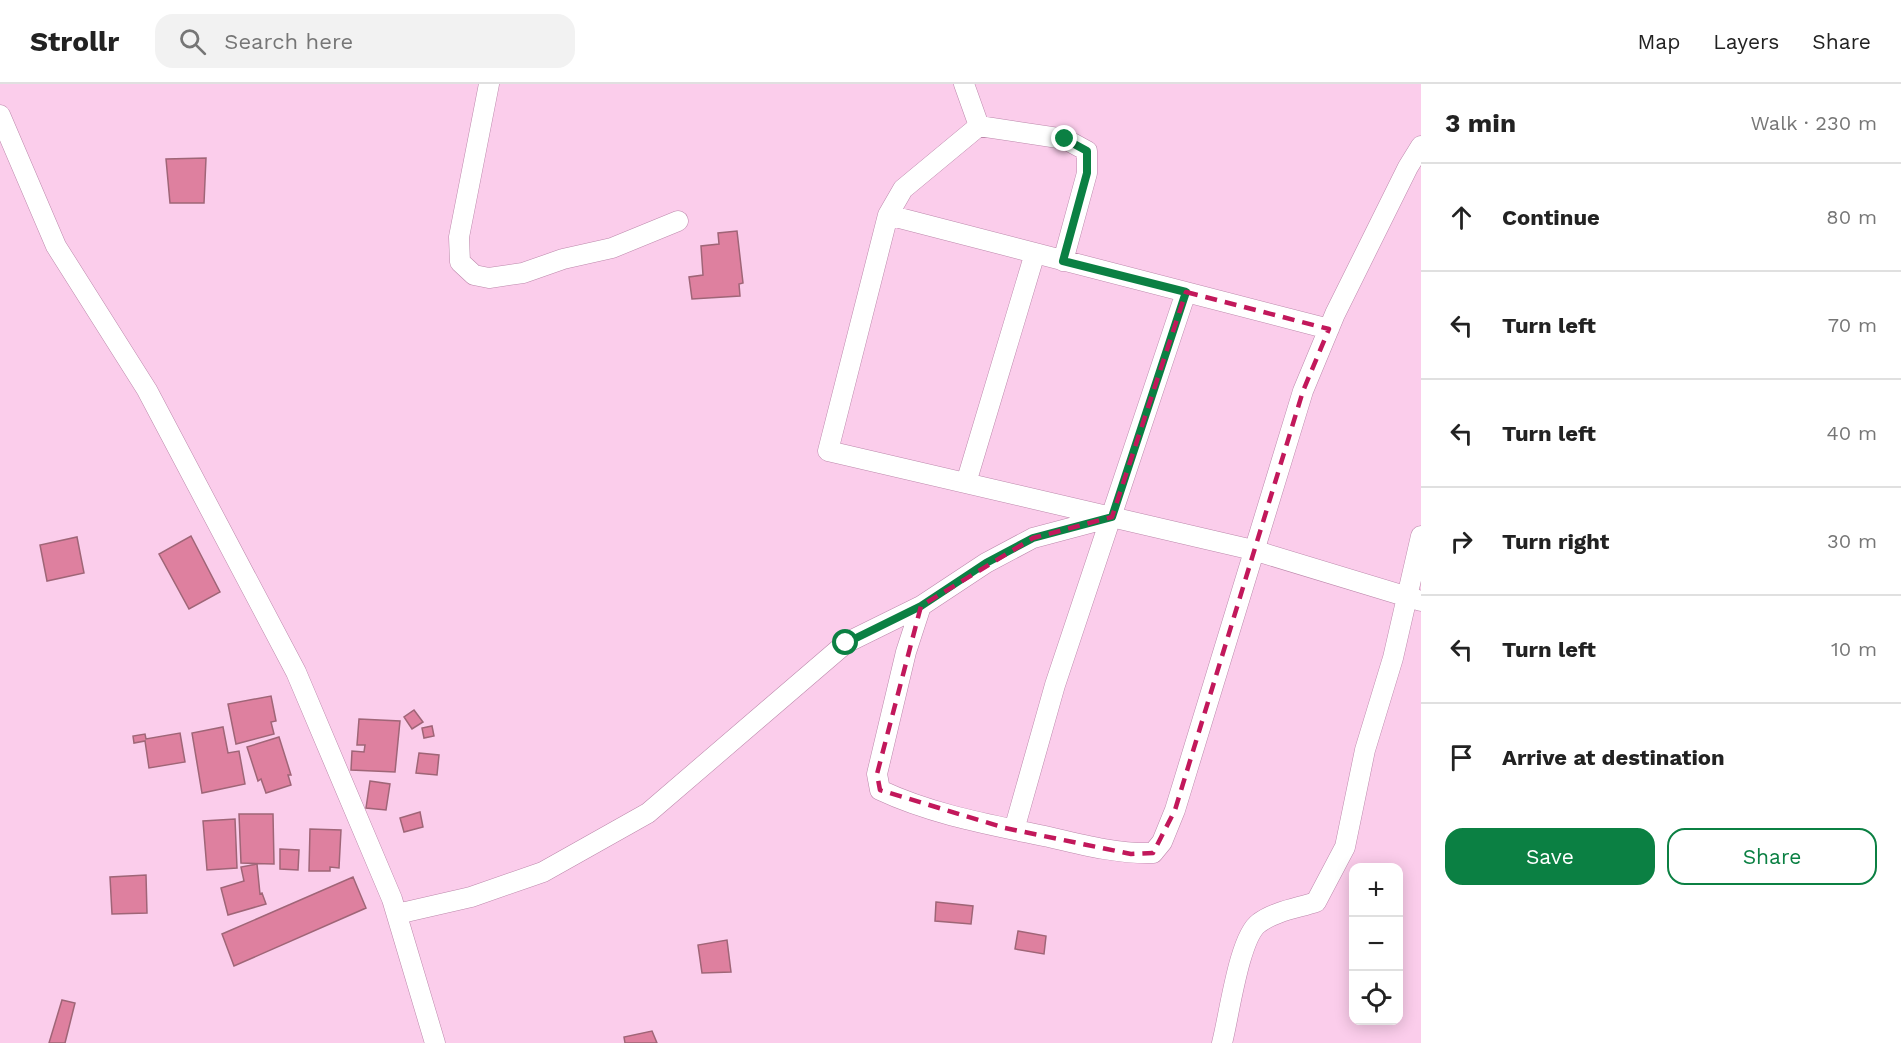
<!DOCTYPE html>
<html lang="en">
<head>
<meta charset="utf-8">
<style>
	:root { --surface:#fff; --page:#f2f2f2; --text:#222; --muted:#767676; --line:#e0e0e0; --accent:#0b8043 }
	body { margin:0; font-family:"Work Sans",sans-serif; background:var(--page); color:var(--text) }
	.controls { position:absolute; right:18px; bottom:18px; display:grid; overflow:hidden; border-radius:12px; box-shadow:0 3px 15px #0003 }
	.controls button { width:54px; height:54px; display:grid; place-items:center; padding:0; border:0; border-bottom:2px solid var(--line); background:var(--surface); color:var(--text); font:30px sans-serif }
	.stop { position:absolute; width:18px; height:18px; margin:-14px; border:4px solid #0b8043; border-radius:50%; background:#fff }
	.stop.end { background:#0b8043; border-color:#fff; box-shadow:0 2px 6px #0008 }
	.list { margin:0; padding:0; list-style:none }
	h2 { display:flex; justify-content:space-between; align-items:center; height:78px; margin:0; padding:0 24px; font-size:26px }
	h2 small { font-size:20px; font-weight:400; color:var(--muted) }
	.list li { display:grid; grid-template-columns:39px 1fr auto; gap:18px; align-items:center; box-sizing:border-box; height:108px; padding:0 24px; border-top:2px solid var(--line) }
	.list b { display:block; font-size:22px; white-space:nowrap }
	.list em { font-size:20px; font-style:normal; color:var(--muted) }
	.actions { display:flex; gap:12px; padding:18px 24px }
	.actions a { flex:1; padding:14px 0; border:2px solid var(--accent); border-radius:18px; text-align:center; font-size:21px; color:var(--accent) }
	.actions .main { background:var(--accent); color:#fff }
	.icon { flex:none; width:33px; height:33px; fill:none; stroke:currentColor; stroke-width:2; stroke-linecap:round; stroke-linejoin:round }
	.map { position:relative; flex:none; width:1421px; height:959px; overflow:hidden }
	header { display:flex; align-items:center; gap:36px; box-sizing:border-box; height:84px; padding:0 30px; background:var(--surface); border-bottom:2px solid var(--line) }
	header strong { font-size:28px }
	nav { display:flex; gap:33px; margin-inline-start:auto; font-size:21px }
	.search { width:420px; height:54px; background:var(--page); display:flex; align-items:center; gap:15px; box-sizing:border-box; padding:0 21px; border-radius:18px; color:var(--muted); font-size:22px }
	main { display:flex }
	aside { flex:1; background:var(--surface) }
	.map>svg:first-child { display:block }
</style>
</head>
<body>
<header>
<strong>Strollr</strong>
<div class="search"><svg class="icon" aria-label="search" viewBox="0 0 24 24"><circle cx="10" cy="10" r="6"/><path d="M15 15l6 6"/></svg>Search here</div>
<nav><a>Map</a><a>Layers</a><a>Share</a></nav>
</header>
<main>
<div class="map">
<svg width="1421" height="959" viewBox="0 0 1421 959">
	<rect width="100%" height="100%" fill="#fbcdeb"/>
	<path fill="#de809f" stroke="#9f6577" stroke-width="1.5" d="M206 74 204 119H170L166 75Z
		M737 147 743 199 739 200 740 212 692 215 689 193 703 191 701 162 719 160 718 149Z
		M191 452 220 508 189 525 159 470Z
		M77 453 84 489 47 497 40 461Z
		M271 612 276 637 271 638 274 650 236 660 228 620Z
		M414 626 423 638 412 645 404 633Z
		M359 635 400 637 395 688 351 686 352 667 364 668 365 661H357Z
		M432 642 434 652 424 654 422 644Z
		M223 643 228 669 239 667 245 700 202 709 192 649Z
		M180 649 185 678 149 684 145 657 134 659 133 652 145 650 146 655Z
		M279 653 291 691H288L291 701 266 709 261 695 258 697 247 663Z
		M419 669 439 671 437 691 416 689Z
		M370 697 390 700 386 726 366 724Z
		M420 728 423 743 404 748 400 734Z
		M239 730H273L274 780 241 779Z
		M235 735 237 784 207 786 203 737Z
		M310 745 341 746 339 784 330 783V787H309Z
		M280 765 299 766 298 786 280 785Z
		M257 780 260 810 262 809 266 820 228 831 221 804 244 797 241 783Z
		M146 791 147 829 112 830 110 793Z
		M353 793 366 824 234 882 222 850Z
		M936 818 973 822 971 840 935 837Z
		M1018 847 1046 852 1044 870 1015 865Z
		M727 856 731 888 702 889 698 861Z
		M62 916 75 919 65 959H49Z
		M652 947 657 959H625L624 953Z"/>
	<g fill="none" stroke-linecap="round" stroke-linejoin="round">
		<defs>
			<path id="street" d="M489 0 459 153 460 178 474 191 489 194 523 189 563 175 612 164 678 137
				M0 31 56 162 147 306 296 588 392 815 435 959
				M979 42 1065 55 1087 67V89L1063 177
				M888 131 903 105 979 42 964 0
				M1329 245 888 131 828 367 1253 466 1421 517
				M966 399 1035 169
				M1112 433 1033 454 986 479 921 522 906 568 877 690 880 706C933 731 992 741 1049 753 1083 761 1118 770 1153 769L1162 758 1175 726 1303 307 1335 230 1408 83 1421 62
				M1014 746 1055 601 1186 208
				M397 830 471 813 543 788 648 729 846 559 921 522
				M1222 959C1229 933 1239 853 1259 839 1275 827 1298 824 1316 818L1345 763 1365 666 1393 574 1421 452"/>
		</defs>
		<use href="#street" stroke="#bc88ab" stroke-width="21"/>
		<use href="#street" stroke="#fff" stroke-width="20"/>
	</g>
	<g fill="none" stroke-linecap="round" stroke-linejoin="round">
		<path stroke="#0b8043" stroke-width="8" d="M846 559 921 522 986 479 1033 454 1112 433 1186 208 1063 177 1087 89V67L1065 55"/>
	</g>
	<path fill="none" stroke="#c2185b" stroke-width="4.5" stroke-dasharray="12 8" stroke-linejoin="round" d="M1186 208 1329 245 1303 307 1175 726 1153 769 1131 770 1005 744 880 706 877 690 921 522 1033 454 1112 433Z"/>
</svg>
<div class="controls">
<button>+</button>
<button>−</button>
<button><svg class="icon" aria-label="locate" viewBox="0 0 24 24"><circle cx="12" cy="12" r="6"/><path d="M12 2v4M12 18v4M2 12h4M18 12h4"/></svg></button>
</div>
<div class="stop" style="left:846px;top:559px"></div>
<div class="stop end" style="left:1065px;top:55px"></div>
</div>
<aside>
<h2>3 min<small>Walk · 230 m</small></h2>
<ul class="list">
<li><svg class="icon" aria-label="ahead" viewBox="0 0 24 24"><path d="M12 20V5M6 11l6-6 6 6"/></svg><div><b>Continue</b></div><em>80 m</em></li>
<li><svg class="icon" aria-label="left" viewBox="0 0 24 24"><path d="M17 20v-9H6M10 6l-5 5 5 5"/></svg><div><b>Turn left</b></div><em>70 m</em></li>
<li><svg class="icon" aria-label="left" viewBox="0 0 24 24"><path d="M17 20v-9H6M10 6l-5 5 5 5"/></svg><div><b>Turn left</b></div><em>40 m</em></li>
<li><svg class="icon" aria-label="right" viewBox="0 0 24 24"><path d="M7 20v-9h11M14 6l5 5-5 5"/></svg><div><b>Turn right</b></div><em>30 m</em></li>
<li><svg class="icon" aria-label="left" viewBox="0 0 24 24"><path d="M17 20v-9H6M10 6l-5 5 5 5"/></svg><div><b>Turn left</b></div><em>10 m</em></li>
<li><svg class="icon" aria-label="arrive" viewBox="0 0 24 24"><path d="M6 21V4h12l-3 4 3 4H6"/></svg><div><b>Arrive at destination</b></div></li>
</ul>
<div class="actions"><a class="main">Save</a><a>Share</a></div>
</aside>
</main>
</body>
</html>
